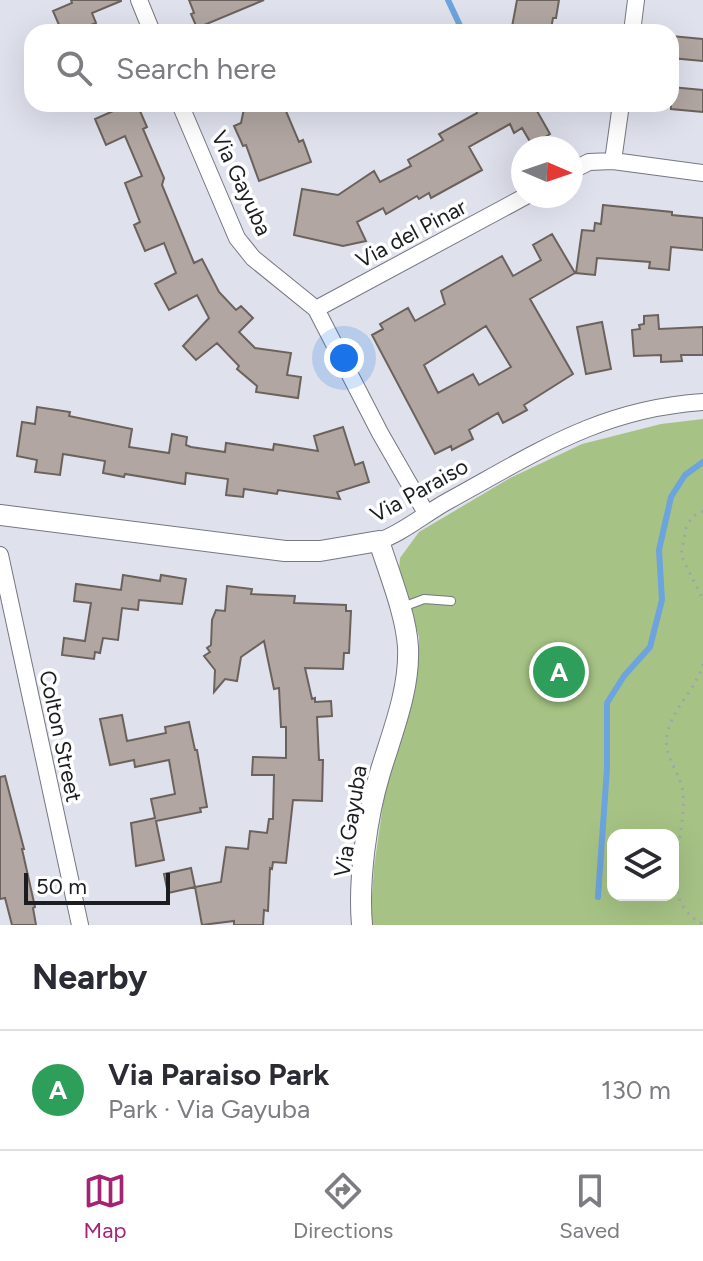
<!DOCTYPE html>
<html lang="en">
<head>
<meta charset="utf-8">
<style>
	:root { --surface:#fff; --page:#f7f7f7; --text:#2b2b33; --muted:#7c7c81; --line:#e1e1e2; --accent:#a42474 }
	body { margin:0; font-family:Figtree,sans-serif; background:var(--page); color:var(--text) }
	.controls { position:absolute; right:24px; bottom:24px; display:grid; overflow:hidden; border-radius:16px; box-shadow:0 8px 32px #0002 }
	.controls button { width:72px; height:72px; display:grid; place-items:center; padding:0; border:0; border-bottom:2px solid var(--line); background:var(--surface); color:var(--text); font:40px sans-serif }
	.compass { position:absolute; left:511px; top:136px; width:72px; height:72px; border-radius:50%; background:var(--surface); box-shadow:0 8px 32px #0002; rotate:92deg }
	.scale { position:absolute; left:24px; bottom:20px; width:146px; box-sizing:border-box; padding-left:8px; border:4px solid #1c1d21; border-top:0; font-size:22px; line-height:28px; white-space:nowrap; color:#1c1d21; -webkit-text-stroke:6px #fff; paint-order:stroke }
	.you { position:absolute; left:344px; top:358px; width:28px; height:28px; margin:-20px; border:6px solid #fff; border-radius:50%; background:#1a73e8; box-shadow:0 0 0 12px #1a73e833 }
	.badge { display:grid; place-items:center; width:52px; height:52px; border-radius:50%; background:var(--accent); color:#fff; font-size:26px; font-weight:700 }
	.pin { position:absolute; translate:-50% -50%; border:4px solid #fff; box-shadow:0 2px 8px #0006 }
	.list { margin:0; padding:0; list-style:none }
	h2 { display:flex; justify-content:space-between; align-items:center; height:104px; margin:0; padding:0 32px; font-size:34px }
	h2 small { font-size:26px; font-weight:400; color:var(--muted) }
	.list li { display:grid; grid-template-columns:52px 1fr auto; gap:24px; align-items:center; box-sizing:border-box; height:120px; padding:0 32px; border-top:2px solid var(--line) }
	.list b { display:block; font-size:30px; white-space:nowrap }
	.list p { margin:0; font-size:26px; white-space:nowrap; color:var(--muted) }
	.list em { font-size:26px; font-style:normal; color:var(--muted) }
	.icon { flex:none; width:44px; height:44px; fill:none; stroke:currentColor; stroke-width:2; stroke-linecap:round; stroke-linejoin:round }
	.map { position:relative; flex:none; width:703px; height:925px; overflow:hidden }
	.search { position:absolute; background:var(--surface); box-shadow:0 8px 32px #0002; left:24px; right:24px; top:24px; height:88px; display:flex; align-items:center; gap:20px; box-sizing:border-box; padding:0 28px; border-radius:24px; color:var(--muted); font-size:30px }
	.sheet { height:224px; background:var(--surface) }
	nav { display:flex; justify-content:space-around; align-items:center; box-sizing:border-box; height:112px; border-top:2px solid var(--line); background:var(--surface); font-size:22px; color:var(--muted) }
	nav a { display:grid; justify-items:center; gap:4px }
	nav .on { color:var(--accent) }
	.map>svg:first-child { display:block }
</style>
</head>
<body>
<div class="map">
<svg width="703" height="925" viewBox="0 0 703 925">
	<rect width="100%" height="100%" fill="#dfe1ed"/>
	<path fill="#a6c385" fill-rule="evenodd" d="M703 419V925H370L374 867 388 770 419 656V637L399 571 400 558 419 532 510 478 582 444 661 424ZM613 835H673V895H613Z"/>
	<g fill="none" stroke-linecap="round" stroke-linejoin="round">
		<path stroke="#6da4dd" stroke-width="6" d="M448 0 463 32
			M598 897 607 768V703L624 676 650 647 662 600 659 550 671 497 685 475 703 462"/>
	</g>
	<path fill="#b1a6a1" stroke="#6c625d" stroke-width="2" fill-rule="evenodd" d="M71 0H121V1L92 13 96 23 88 26 90 32H62L53 11 72 3Z
		M189 0H264L197 28 191 14 194 13Z
		M517 0H559L556 18H553L551 29 533 27 532 32H511Z
		M671 36 703 39V61L671 58Z
		M671 87 703 90V112L671 109Z
		M129 104H137L147 127 143 129 164 178 162 185 194 263 202 259 219 292 236 310 241 306 253 318 239 332 255 348 291 353 287 375 301 377 298 398 256 392 257 386 237 369 239 366 217 343 196 360 183 346 209 318 197 295 169 310 155 284 176 273 164 243 145 251 134 225 140 222 125 183 142 176 125 136 106 145 95 119Z
		M245 104H283L299 142 303 140 311 162 259 181 246 145 243 146 234 126 241 123Z
		M472 104H533L550 134 532 145 522 128 514 133 510 124 469 147 482 170 431 198 429 193 419 199 417 196 386 214 383 208 357 222 366 241 343 246 294 235 302 189 338 195 374 171 380 182 411 166 408 160 443 140 439 134 477 113Z
		M603 205 672 212V215L703 218V250L671 247 669 270 649 268 650 262 597 258 595 275 576 273 582 230 594 231 595 223 601 224Z
		M552 234 575 273 530 299 573 374 524 405 527 410 503 423 498 413 469 430 473 439 452 450 451 446 435 454 372 335 383 329 380 324 408 308 415 321 445 304 441 291 502 256 513 276 541 260 533 245ZM486 326 511 367 479 385 473 374 438 393 424 365Z
		M658 315 659 329 703 327V355H681L682 361 661 362V355L634 356 632 330 640 329 639 325 644 324V316Z
		M602 322 611 369 586 374 577 327Z
		M37 407 70 412 69 416 132 429 129 447 169 453 172 434 187 437 186 445 191 447 225 452 226 443 273 450 274 444 318 451 314 436 343 427 355 465 363 462 369 482 337 492 340 499 278 490 277 494 244 489 243 497 226 495 228 479 186 473 185 484 125 474 124 477 103 473 105 461 63 454 60 475 35 472 37 460 17 456 22 422 35 424Z
		M123 575 160 581 161 575 186 579 182 604 139 600 138 610 122 608 118 640 103 638 100 653 95 652 94 659 62 655 64 638 85 641 91 603 74 601 76 584 121 590Z
		M227 586 252 589 251 594 295 596 294 603 346 605V611H351L349 653H344L343 669 305 668 312 699 315 698V702L331 701 332 716 317 717 319 760H323L322 801 293 800 286 863 273 862 272 869 270 868 268 911 264 910 263 925H234V921L202 925 195 887 221 882 226 847 248 849 250 831 267 833 269 819H273L274 775H252L253 757 286 758V727H281L279 688 274 689 264 641 241 657 237 681 225 679 214 692 215 670 204 656 210 652 207 648 211 645 212 620 216 610 225 611Z
		M122 715 127 741 166 733 165 727 189 722 195 750H197L207 807 200 808 201 812 156 821 164 860 136 866 131 823 155 818 151 799 175 794 169 760 135 767 134 760 110 765 100 719Z
		M5 776 24 849H22L35 907 33 908 36 925H12L5 898 0 899V777Z
		M191 868 195 887 168 893 164 874Z"/>
	<g fill="none" stroke-linecap="round" stroke-linejoin="round">
		<defs>
			<path id="service" d="M400 608 424 599 451 601"/>
			<path id="minor" d="M139 0 152 32
				M632 32 636 0
				M180 104 237 238 253 258 316 309 380 433 426 513
				M613 161 621 104
				M571 171 589 162 613 161 703 173
				M316 309 526 196
				M379 541C401 534 426 513 448 501 536 453 599 409 703 402
				M0 555 80 925"/>
			<path id="tertiary" d="M0 515 285 551H320L379 541C389 573 406 614 408 647 410 690 392 733 380 773 367 816 358 880 362 925"/>
		</defs>
		<use href="#service" stroke="#757781" stroke-width="10"/>
		<use href="#minor" stroke="#757781" stroke-width="18"/>
		<use href="#tertiary" stroke="#757781" stroke-width="22"/>
		<path stroke="#a2a4ad" stroke-width="3" stroke-dasharray="2 6" stroke-linecap="butt" d="M703 511 692 517 686 528 681 555 703 600
			M703 664C696 690 672 708 667 735 663 758 681 772 683 793 688 839 652 894 703 925"/>
		<use href="#service" stroke="#fff" stroke-width="8"/>
		<use href="#minor" stroke="#fff" stroke-width="16"/>
		<use href="#tertiary" stroke="#fff" stroke-width="20"/>
	</g>
	<g text-anchor="middle" stroke-width="7" stroke-linejoin="round" paint-order="stroke">
		<g font-size="22" fill="#1c1d21" stroke="#fff">
			<text transform="translate(242 183) rotate(65)" y="8">Via Gayuba</text>
			<text transform="translate(411 233) rotate(-28)" y="8">Via del Pinar</text>
			<text transform="translate(419 490) rotate(-29)" y="8">Via Paraiso</text>
			<text transform="translate(61 736) rotate(78)" y="8">Colton Street</text>
			<text transform="translate(350 821) rotate(-81)" y="8">Via Gayuba</text>
		</g>
	</g>
</svg>
<div class="controls">
<button><svg class="icon" aria-label="layers" viewBox="0 0 24 24"><path d="M12 4l9 5-9 5-9-5zM3 14l9 5 9-5"/></svg></button>
</div>
<svg class="compass" viewBox="-18 -18 36 36"><path d="M0-13l5 13h-10z" fill="#e53935"/><path d="M0 13l5-13h-10z" fill="#7c7c81"/></svg>
<div class="scale">50 m</div>
<div class="you"></div>
<div class="pin badge" style="left:559px;top:672px;background:#2e9e5b">A</div>
<div class="search"><svg class="icon" aria-label="search" viewBox="0 0 24 24"><circle cx="10" cy="10" r="6"/><path d="M15 15l6 6"/></svg>Search here</div>
</div>
<section class="sheet">
<h2>Nearby<small></small></h2>
<ul class="list">
<li><span class="badge" style="background:#2e9e5b">A</span><div><b>Via Paraiso Park</b><p>Park · Via Gayuba</p></div><em>130 m</em></li>
</ul>
</section>
<nav>
<a class="on"><svg class="icon" aria-label="map" viewBox="0 0 24 24"><path d="M3 6l6-2 6 2 6-2v14l-6 2-6-2-6 2zM9 4v14M15 6v14"/></svg>Map</a>
<a><svg class="icon" aria-label="directions" viewBox="0 0 24 24"><path d="M12 3l9 9-9 9-9-9zM9 14v-3h6M13 9l2 2-2 2"/></svg>Directions</a>
<a><svg class="icon" aria-label="saved" viewBox="0 0 24 24"><path d="M7 4h10v16l-5-4-5 4z"/></svg>Saved</a>
</nav>
</body>
</html>
